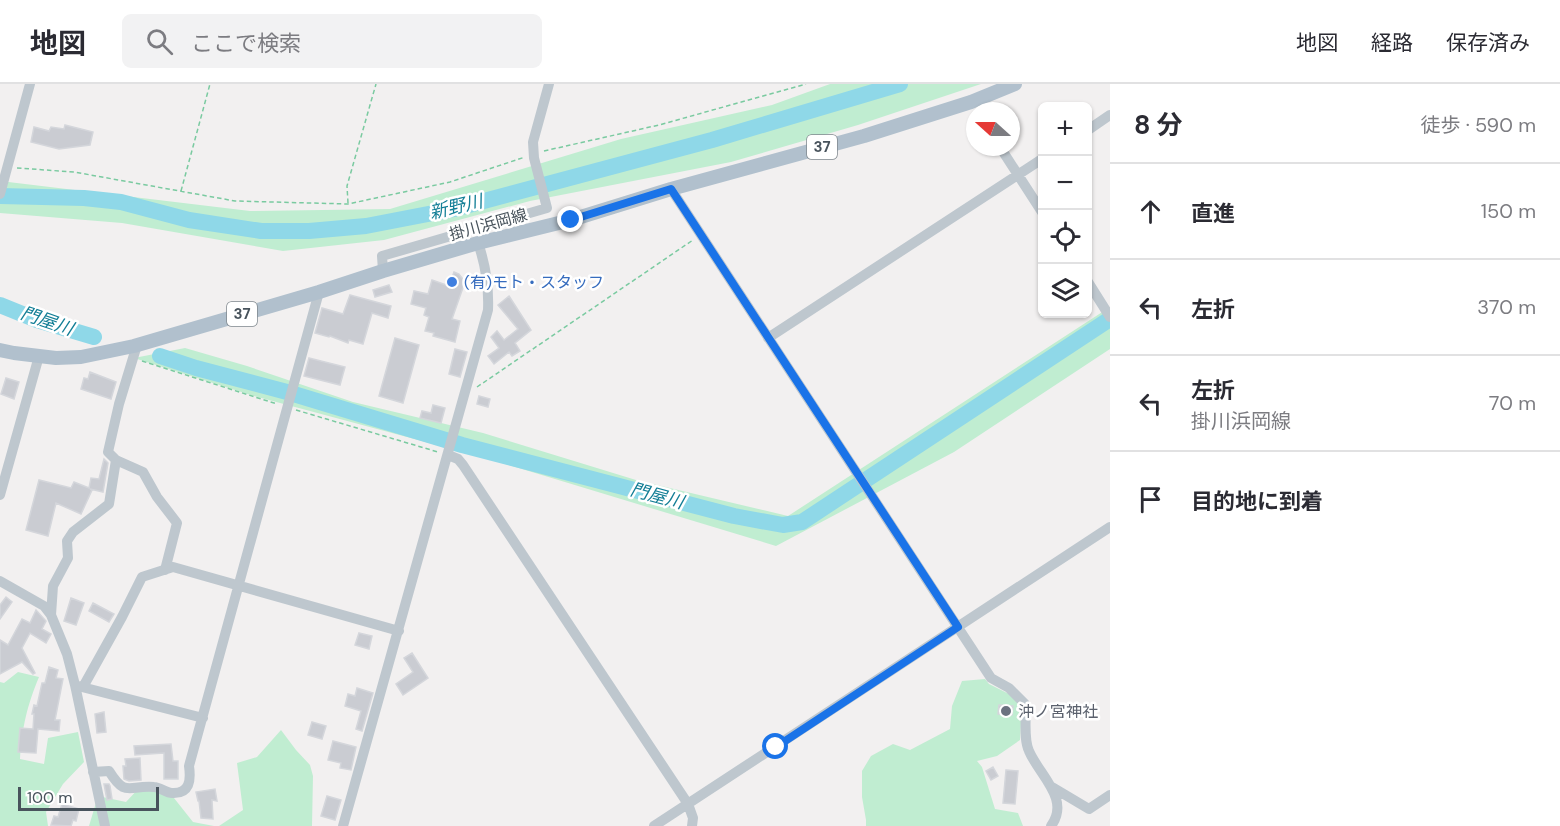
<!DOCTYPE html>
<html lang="ja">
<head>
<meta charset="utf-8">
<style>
	:root { --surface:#fff; --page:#f2f2f3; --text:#2b2b33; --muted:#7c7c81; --line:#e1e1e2 }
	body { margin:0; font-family:"DM Sans","Noto Sans JP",sans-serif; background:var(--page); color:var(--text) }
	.controls { position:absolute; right:18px; top:18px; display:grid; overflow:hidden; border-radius:9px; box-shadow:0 2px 4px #0004 }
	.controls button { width:54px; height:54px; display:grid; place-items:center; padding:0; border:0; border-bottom:2px solid var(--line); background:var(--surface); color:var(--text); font:30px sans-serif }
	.compass { position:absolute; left:966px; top:18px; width:54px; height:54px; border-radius:50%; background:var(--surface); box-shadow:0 2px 4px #0004; rotate:291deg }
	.scale { position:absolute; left:18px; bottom:15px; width:141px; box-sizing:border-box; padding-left:6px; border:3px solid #48535c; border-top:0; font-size:16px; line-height:21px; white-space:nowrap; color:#48535c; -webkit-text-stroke:4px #fff; paint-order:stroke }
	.stop { position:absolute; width:18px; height:18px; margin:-14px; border:4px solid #1a73e8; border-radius:50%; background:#fff }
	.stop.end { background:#1a73e8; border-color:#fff; box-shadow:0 2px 6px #0008 }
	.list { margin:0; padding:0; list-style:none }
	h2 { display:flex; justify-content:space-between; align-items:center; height:78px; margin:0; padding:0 24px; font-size:26px }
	h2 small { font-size:20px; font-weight:400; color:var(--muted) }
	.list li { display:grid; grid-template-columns:39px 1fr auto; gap:18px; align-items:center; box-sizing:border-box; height:96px; padding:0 24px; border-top:2px solid var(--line) }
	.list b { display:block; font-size:22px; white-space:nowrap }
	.list p { margin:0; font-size:20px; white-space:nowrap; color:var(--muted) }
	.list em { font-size:20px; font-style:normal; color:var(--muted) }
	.icon { flex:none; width:33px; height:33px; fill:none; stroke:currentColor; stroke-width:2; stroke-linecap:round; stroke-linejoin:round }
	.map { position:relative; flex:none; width:1110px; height:742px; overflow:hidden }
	header { display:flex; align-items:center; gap:36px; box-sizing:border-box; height:84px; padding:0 30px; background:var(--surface); border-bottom:2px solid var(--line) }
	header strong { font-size:28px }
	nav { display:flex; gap:33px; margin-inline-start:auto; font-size:21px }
	.search { width:420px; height:54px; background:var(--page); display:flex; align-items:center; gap:15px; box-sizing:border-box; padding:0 21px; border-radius:9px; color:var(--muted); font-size:22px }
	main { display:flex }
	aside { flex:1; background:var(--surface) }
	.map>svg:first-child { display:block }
</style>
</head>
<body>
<header>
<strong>地図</strong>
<div class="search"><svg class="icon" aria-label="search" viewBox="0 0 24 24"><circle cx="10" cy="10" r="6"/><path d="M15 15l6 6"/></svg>ここで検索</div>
<nav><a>地図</a><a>経路</a><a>保存済み</a></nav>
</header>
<main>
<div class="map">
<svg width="1110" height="742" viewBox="0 0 1110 742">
	<rect width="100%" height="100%" fill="#f2f0f0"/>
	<path fill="#c0edd1" d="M830 0H981L858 41 731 78 530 117 384 156 283 167 122 139 0 129V97L250 127 390 125 621 55 772 21Z
		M1110 223V265L954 368 776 462 489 375 254 312 134 274 185 264 247 282 353 318 483 349 636 396 788 432Z
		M18 588 39 593C27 622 22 643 20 675L44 680 48 654 78 648 84 678 63 700 46 728 48 742H0V598L4 599Z
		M985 595 989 600 1009 610 1022 621 1020 656 997 672 977 677 982 683 995 725 1018 729 1023 742H866V736L862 713V687L871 672 893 660 910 666 950 645 952 622 962 597Z
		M281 646 296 666 310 681 313 692 312 742H219L243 726 237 679 257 673Z
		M139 704 170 709 193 738 214 742H89L98 712 126 718Z"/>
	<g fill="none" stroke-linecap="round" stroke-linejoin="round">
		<path stroke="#8fd8e8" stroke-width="16" d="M0 112 84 114 121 118 189 136 261 147H309L366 142 454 125 712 56 900 0
			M0 221 37 236 94 253
			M160 272 196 284 287 308 462 361 734 432 783 441 802 438 1110 235"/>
	</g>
	<path fill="#caccd2" stroke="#d4d6db" stroke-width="1.5" d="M65 41 93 48 90 61 59 65 31 58 34 43 49 47 51 43 64 45Z
		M454 188 459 190 465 198 452 235 460 237 455 258 433 252 434 249 425 247 429 233 424 231 426 224 411 220 414 207 428 210 432 196 449 202Z
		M389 201 392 208 375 213 373 206Z
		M350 211 391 222 388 234 372 229 363 260 349 256 348 259 330 252 329 253 315 249 322 224 343 230Z
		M509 212 531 246 515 259 520 267 512 272 509 268 494 280 488 272 499 264 491 253 497 247 504 256 518 245 498 221Z
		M395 254 419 261 403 319 379 312Z
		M455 265 467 268 460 293 449 290Z
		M309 274 345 283 340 301 304 292Z
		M90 288 116 298 111 315 81 305 84 294 88 295Z
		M6 294 19 298 14 315 1 310Z
		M479 312 490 315 488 323 477 320Z
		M433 321 445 324 441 339 420 334 422 327 431 329Z
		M104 375 108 379 103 408 90 405 92 406 81 430 56 419 48 452 26 446 39 396 71 404 74 398 89 404 91 394 99 395Z
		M6 513 12 518 0 535V521Z
		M71 514 84 519 76 541 64 537Z
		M93 519 114 530 109 538 89 527Z
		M36 526 46 537 42 545 51 550 46 559 30 549 22 564 35 589 33 590 22 578 0 590V556L8 561 22 535 30 539Z
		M359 549 372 552 369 565 355 561Z
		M412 569 428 594 403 611 396 600 413 588 404 574Z
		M49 583 58 586 56 594 63 595 55 636H60L59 647 38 645 36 669 18 668 20 644 33 645 34 630H32L34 621 37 622 42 599H45Z
		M357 604 373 609 362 647 356 645 361 627 345 622 348 610 355 612Z
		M999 621 1013 622 1012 631 998 630Z
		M104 628 106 648 97 649 95 630Z
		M312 638 326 642 322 655 308 651Z
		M333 657 356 663 351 686 340 684 341 679 328 676Z
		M171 660 173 677H178V695H164V669L135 671 134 662Z
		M140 674 141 696 129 697 124 695 123 682H126L125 675Z
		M993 683 998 692 991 696 986 687Z
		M1006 686 1018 687 1015 720 1003 719Z
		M104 700H109L110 702 112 715 107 716Z
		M215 705 217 717 212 716 213 735 201 734 199 717H198L196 708Z
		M327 712 341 716 335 736 321 732Z
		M62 720 79 725 76 737 73 736 71 742 51 741 54 732 58 733Z"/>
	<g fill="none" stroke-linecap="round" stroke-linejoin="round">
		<path stroke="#7acaa0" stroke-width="1.5" stroke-dasharray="4.5 3" stroke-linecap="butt" d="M544 67 659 41 806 0
			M17 84 74 88 235 117 348 120 450 98 525 73
			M181 107 210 0
			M348 119 347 102 376 0
			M142 277 277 320
			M477 303 693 156
			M296 326 438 368"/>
		<path stroke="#bec7ce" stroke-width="10" d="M1088 46 1110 31
			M1000 63 1042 128
			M671 105 991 594 1009 604 1025 620C1027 635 1023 654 1029 667 1039 691 1071 715 1051 742
			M0 110 30 0
			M383 187 382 172 547 124 534 74 533 58 549 0
			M1088 198 1110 233
			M768 254 1042 75
			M137 261 119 320 108 368 116 376 143 388 157 413 177 439 165 486
			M448 371 458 375 463 381 688 720 693 734 692 742
			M0 411 39 272
			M0 497 44 522 51 531 67 570 75 601 105 742
			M51 531 53 502 68 474 67 457 73 448 109 420 116 376
			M78 602 203 634
			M83 603 122 533 142 493 173 483 399 547
			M93 688 109 687C126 714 128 701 154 703 160 703 166 709 172 709 190 710 191 696 189 682L319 208
			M1052 703 1089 725 1110 711
			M343 742 488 226C489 202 486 182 478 159
			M654 742 1110 443"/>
		<path stroke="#b1c0cd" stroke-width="14" d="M0 266 14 269 56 274 81 273 134 262 319 208 383 187 478 159 571 136 671 105 864 52 971 18 1015 0"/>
	</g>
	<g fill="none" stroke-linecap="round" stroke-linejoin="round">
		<path stroke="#1a73e8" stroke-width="8" d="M571 136 671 105 958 543 776 663"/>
	</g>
	<circle fill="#3f7fe0" stroke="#fff" stroke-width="2" cx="452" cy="198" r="6"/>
	<circle fill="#6b7280" stroke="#fff" stroke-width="2" cx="1006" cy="627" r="6"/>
	<g text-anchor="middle" stroke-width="5" stroke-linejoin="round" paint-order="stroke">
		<g fill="#fff" stroke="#7f878d" stroke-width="1.5">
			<rect x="807" y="51" width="30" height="24" rx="4.5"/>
			<rect x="227" y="218" width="30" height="24" rx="4.5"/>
		</g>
		<g font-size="15" font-weight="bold" fill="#48535c">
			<text x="822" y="68">37</text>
			<text x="242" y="235">37</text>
		</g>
		<g font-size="16" fill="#48535c" stroke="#fff">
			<text transform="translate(488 140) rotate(-15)" y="6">掛川浜岡線</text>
		</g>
		<g font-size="16" fill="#366cbe" stroke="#fff" text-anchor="start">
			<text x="464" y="204">(有)モト・スタッフ</text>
		</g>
		<g font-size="16" fill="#5b616d" stroke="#fff" text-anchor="start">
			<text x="1018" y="633">沖ノ宮神社</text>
		</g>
		<g font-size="18" font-style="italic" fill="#127e96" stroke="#fff">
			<text transform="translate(456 123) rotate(-13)" y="6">新野川</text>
			<text transform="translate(47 237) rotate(19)" y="6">門屋川</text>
			<text transform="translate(657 412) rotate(15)" y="6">門屋川</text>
		</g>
	</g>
</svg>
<div class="controls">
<button>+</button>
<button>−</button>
<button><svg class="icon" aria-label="locate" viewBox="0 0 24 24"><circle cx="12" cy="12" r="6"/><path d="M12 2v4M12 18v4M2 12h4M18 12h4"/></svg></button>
<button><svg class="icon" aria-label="layers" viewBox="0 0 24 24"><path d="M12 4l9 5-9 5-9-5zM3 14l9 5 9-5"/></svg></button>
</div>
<svg class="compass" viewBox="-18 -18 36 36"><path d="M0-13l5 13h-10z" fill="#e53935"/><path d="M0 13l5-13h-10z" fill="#7c7c81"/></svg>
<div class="scale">100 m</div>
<div class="stop" style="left:776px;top:663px"></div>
<div class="stop end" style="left:571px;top:136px"></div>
</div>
<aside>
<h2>8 分<small>徒歩 · 590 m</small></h2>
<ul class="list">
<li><svg class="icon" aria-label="ahead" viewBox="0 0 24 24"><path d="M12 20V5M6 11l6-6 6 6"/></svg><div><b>直進</b></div><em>150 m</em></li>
<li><svg class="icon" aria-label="left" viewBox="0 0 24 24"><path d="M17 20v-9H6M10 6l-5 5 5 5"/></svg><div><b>左折</b></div><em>370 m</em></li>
<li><svg class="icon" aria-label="left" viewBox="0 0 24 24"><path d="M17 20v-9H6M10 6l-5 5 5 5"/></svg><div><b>左折</b><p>掛川浜岡線</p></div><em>70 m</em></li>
<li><svg class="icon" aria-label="arrive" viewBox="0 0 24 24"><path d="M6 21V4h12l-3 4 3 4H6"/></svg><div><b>目的地に到着</b></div></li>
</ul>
</aside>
</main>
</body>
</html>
